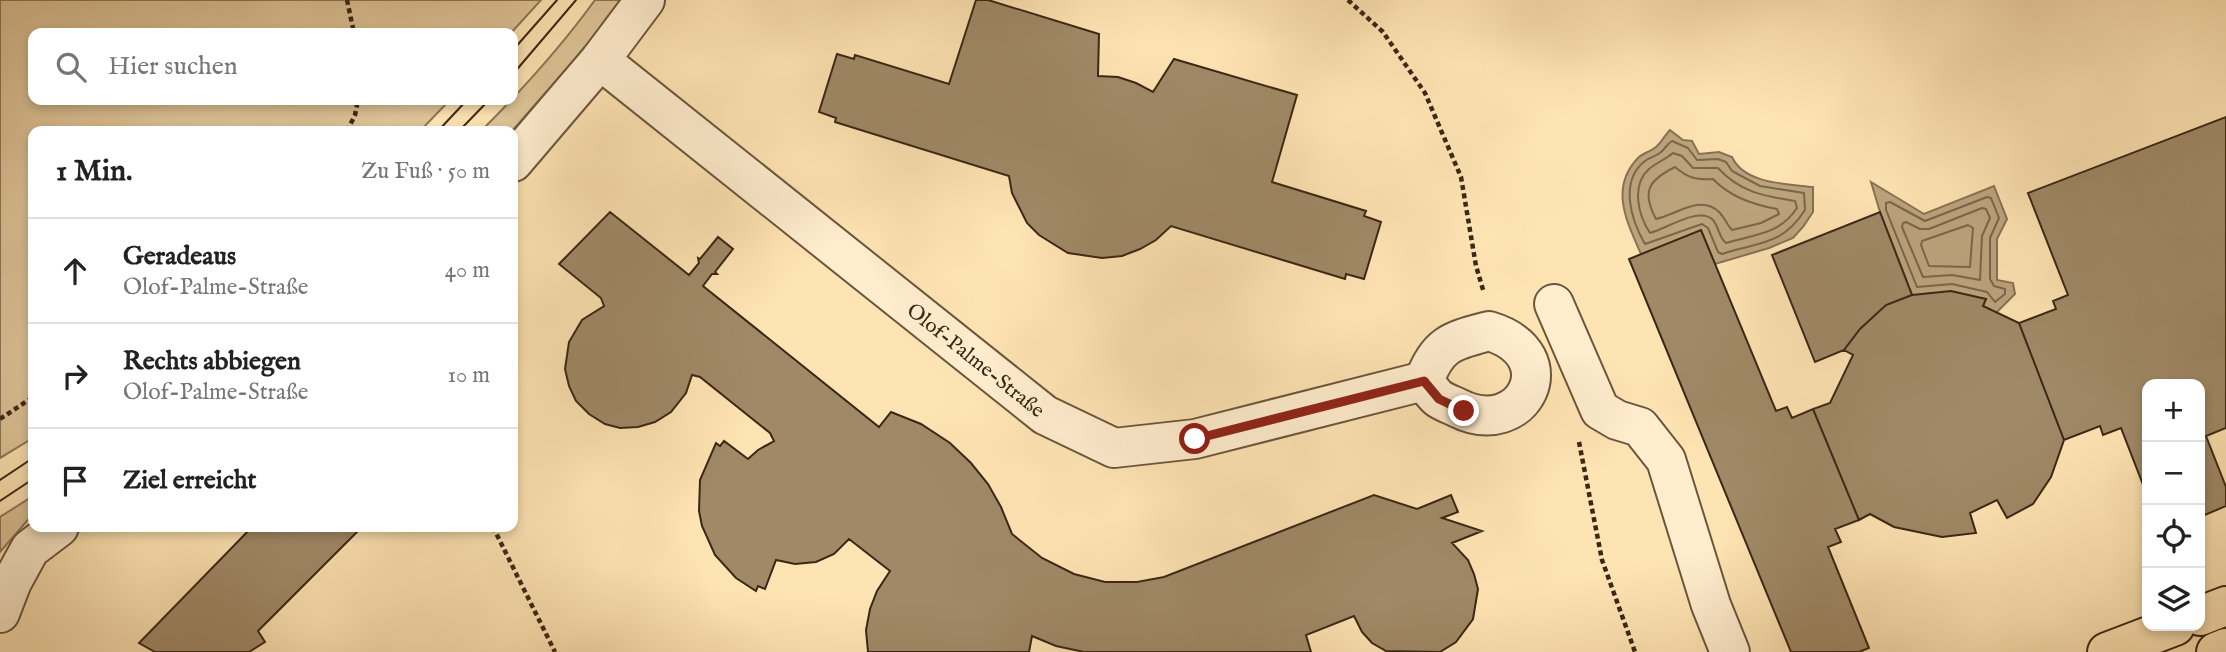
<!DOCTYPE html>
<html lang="de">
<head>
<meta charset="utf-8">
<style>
	:root { --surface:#fff; --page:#f6f6f6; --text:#222; --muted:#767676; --line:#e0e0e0 }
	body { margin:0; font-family:"IM FELL English",serif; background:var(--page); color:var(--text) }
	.controls { position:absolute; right:21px; bottom:21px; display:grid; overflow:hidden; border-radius:14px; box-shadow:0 4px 10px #0003 }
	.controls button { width:63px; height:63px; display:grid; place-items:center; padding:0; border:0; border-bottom:2px solid var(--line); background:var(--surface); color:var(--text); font:35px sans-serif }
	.stop { position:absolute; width:21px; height:21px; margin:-16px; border:5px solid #8f2418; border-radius:50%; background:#fff }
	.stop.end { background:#8f2418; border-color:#fff; box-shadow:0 2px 7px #0008 }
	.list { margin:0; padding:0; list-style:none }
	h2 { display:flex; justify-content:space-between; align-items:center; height:91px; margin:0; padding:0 28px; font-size:30px }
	h2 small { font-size:23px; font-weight:400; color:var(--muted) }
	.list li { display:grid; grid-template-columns:46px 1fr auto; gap:21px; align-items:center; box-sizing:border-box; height:105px; padding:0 28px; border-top:2px solid var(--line) }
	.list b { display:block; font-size:26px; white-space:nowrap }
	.list p { margin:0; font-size:23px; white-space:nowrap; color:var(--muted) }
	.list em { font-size:23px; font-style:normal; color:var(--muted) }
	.icon { flex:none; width:38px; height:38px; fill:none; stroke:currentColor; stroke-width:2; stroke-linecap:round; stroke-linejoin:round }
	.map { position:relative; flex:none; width:2226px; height:652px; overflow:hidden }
	.search { position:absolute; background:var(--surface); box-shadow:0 4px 10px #0003; left:28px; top:28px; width:490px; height:77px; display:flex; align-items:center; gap:18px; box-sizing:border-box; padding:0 24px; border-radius:14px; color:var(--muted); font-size:26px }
	.panel { position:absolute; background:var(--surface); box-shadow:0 4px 10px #0003; left:28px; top:126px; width:490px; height:406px; border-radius:14px }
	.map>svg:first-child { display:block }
</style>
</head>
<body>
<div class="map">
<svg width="2226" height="652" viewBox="0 0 2226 652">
	<rect width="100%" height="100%" fill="#ffe4b3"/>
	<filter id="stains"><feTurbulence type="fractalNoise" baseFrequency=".00286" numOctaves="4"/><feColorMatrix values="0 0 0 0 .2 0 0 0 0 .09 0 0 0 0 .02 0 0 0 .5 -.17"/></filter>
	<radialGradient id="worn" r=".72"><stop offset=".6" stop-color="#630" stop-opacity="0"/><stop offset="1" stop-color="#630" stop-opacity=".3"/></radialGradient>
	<path fill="#dec498" stroke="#8c7656" stroke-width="2" d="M0 0H541L511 33H33V100H450L420 131H33V438L0 458Z
		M595 0H622L591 41 512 131H481C521 91 561 47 595 0Z
		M33 496V514L0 552V517Z"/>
	<path fill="#bca47d" stroke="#887253" stroke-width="2" d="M1670 130 1683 140 1692 141 1699 154 1719 152 1732 157C1744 184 1787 184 1813 187V212L1803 227 1793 238 1769 248 1715 264 1641 254C1627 222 1609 188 1638 158 1643 153 1650 152 1656 147 1661 143 1665 135 1670 130Z
		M1871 182 1924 214 1994 186 2007 219 1997 239V280L2013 283 2015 294 1996 313 1983 306 1986 299 1912 295 1880 212Z"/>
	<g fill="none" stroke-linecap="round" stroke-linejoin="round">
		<path stroke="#7b6649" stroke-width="2" d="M1672 141 1688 148 1697 160 1718 159 1726 162 1732 171 1760 186 1804 193 1805 210C1782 246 1758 242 1722 254L1718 252 1708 228 1702 224 1645 244C1631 220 1619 181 1645 161 1650 157 1656 156 1660 153 1665 149 1667 144 1672 141Z
			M1673 153 1682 156 1693 168H1718C1740 192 1763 196 1795 201L1797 208C1779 235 1755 234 1726 243 1719 238 1719 227 1713 220 1699 206 1666 229 1650 233 1638 215 1631 185 1649 169 1656 163 1666 159 1673 153Z
			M1675 167C1688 178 1696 180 1713 179 1730 197 1754 205 1777 209L1779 214 1761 223 1732 230C1727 225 1725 218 1719 212 1700 194 1676 215 1656 219 1641 191 1649 180 1675 167Z
			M1987 197 1991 198 1999 218 1990 238V279L1994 286 2005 289V294L1995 302 1987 292 1952 284 1917 287 1886 210V203L1890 202 1925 221Z
			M1982 208 1986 209 1990 218 1982 236 1980 280 1952 275 1923 277 1902 227 1903 223 1906 222 1920 229H1929Z
			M1968 225 1973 228 1970 267 1929 266 1921 245 1922 241Z"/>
	</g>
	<path fill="#a08967" stroke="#3a2715" stroke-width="2" d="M976 0H988L1099 34 1098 76 1118 77 1136 83 1153 92 1174 59 1297 95 1272 182 1366 211 1364 216 1381 222 1364 279 1346 274 1345 279 1171 226 1156 240 1140 249 1122 256 1102 258 1068 253 1039 235 1027 223 1012 193 1009 176 835 122 836 118 819 112 837 54 854 59 855 55 949 84Z
		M2226 117V428L2206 436 2226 487V506L2200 517V384H2147V495L2121 428 2103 435 2100 426 2064 440 2019 323 2056 309 2053 301 2068 295 2028 193Z
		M610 212 689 275 699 263 698 258 700 259 718 237 733 249 715 272 717 274H712L703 286 879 427 891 412 921 424 950 443 971 463 988 484 1001 507 1012 534 1042 558 1074 574 1105 582H1137L1164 577 1374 495 1417 509 1451 495 1458 512 1442 518 1482 531 1452 543 1468 560 1474 574 1478 589 1473 619 1456 642 1440 652 1386 651 1372 643 1362 632 1354 616 1306 635 1311 652H1084L1056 646 1032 636 1029 652H868L866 630 870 609 877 591 890 571 849 539 834 554 816 562 795 564 776 560 765 589 758 586 756 591 736 578 715 555 702 526 699 511 700 480 716 443 720 446 724 441 748 459 758 450 774 441 770 433 700 377 692 375 686 393 671 412 655 422 638 427 620 428 605 424 589 414 576 401 569 386 565 369 569 342 582 320 604 306 601 298 559 264Z
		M1880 212 1912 295 1886 305 1860 329 1844 350 1815 362 1772 255Z
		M1701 230 1776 411 1787 407 1792 418 1813 409 1859 520 1835 529 1841 542 1828 547 1869 648 1859 652H1791L1629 259Z
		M1951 291 1986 299 1983 306 2019 323 2064 440 2051 477 2033 504 2007 518 1997 500 1970 513 1976 533 1942 537 1894 527 1870 514 1859 520 1813 409 1830 403 1853 355 1844 350 1860 329 1886 305 1912 295Z
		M252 527H362L258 631 265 642 249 652H155L139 643Z"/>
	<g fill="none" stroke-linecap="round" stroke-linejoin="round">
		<defs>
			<g id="minor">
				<path id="s1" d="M600 60 1045 415 1114 448 1195 439 1424 381"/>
				<path d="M513 162 600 60 645 0"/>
				<path d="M1554 304 1600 410 1617 420 1640 427 1666 460 1711 605 1730 652"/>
				<path d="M1489 331C1568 355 1523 441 1458 408 1452 405 1443 402 1438 398 1433 394 1429 387 1424 381 1438 343 1452 341 1489 331Z"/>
				<path d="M0 613 12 582 30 549 59 527"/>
			</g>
			<path id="major" d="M2200 616 2226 606
				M2107 652 2175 626
				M2216 652 2226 648"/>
		</defs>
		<use href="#minor" stroke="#6b563c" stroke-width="42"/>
		<use href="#major" stroke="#3a2715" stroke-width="42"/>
		<path stroke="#3a2715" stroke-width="4.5" stroke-dasharray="5 3.5" stroke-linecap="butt" d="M347 0 354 33
			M1348 0 1383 32 1425 93 1461 177 1476 266 1484 293
			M347 131 355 115 358 100
			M0 419 33 397
			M1579 442 1602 560 1635 652
			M493 527 555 652"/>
		<use href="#minor" stroke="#ffedce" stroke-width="38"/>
		<use href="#major" stroke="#ffe4b3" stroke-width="38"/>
		<path stroke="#3a2715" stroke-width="2" d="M513 50 557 0
			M513 74 576 0
			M438 131 467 100
			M459 131 489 100
			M0 480 33 458
			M0 501 33 479"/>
	</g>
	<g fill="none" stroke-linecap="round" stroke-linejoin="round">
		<path stroke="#8f2418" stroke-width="9" d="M1195 439 1424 381 1439 399 1464 411"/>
	</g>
	<g text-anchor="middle" stroke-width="5" stroke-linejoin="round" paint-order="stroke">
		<g font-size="21" fill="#3a2715" stroke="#ffedce">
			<text dy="7" stroke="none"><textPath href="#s1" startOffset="481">Olof-Palme-Straße</textPath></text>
		</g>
	</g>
	<rect width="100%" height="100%" filter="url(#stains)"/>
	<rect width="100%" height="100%" fill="url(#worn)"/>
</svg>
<div class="controls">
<button>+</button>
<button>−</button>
<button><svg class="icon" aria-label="locate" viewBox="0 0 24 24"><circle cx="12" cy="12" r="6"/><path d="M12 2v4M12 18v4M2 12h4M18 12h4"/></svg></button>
<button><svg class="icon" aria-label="layers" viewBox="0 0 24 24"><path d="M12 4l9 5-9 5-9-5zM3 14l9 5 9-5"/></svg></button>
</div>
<div class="stop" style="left:1195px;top:439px"></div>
<div class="stop end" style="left:1464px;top:411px"></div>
<div class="search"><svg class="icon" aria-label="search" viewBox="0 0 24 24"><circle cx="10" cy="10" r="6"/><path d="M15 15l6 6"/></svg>Hier suchen</div>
<section class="panel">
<h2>1 Min.<small>Zu Fuß · 50 m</small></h2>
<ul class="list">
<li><svg class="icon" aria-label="ahead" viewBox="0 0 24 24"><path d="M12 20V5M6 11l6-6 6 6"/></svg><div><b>Geradeaus</b><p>Olof-Palme-Straße</p></div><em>40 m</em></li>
<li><svg class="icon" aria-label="right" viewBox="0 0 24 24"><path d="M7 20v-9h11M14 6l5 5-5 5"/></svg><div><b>Rechts abbiegen</b><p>Olof-Palme-Straße</p></div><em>10 m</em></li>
<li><svg class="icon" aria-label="arrive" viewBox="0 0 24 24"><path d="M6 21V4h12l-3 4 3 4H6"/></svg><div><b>Ziel erreicht</b></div></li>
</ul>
</section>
</div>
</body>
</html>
